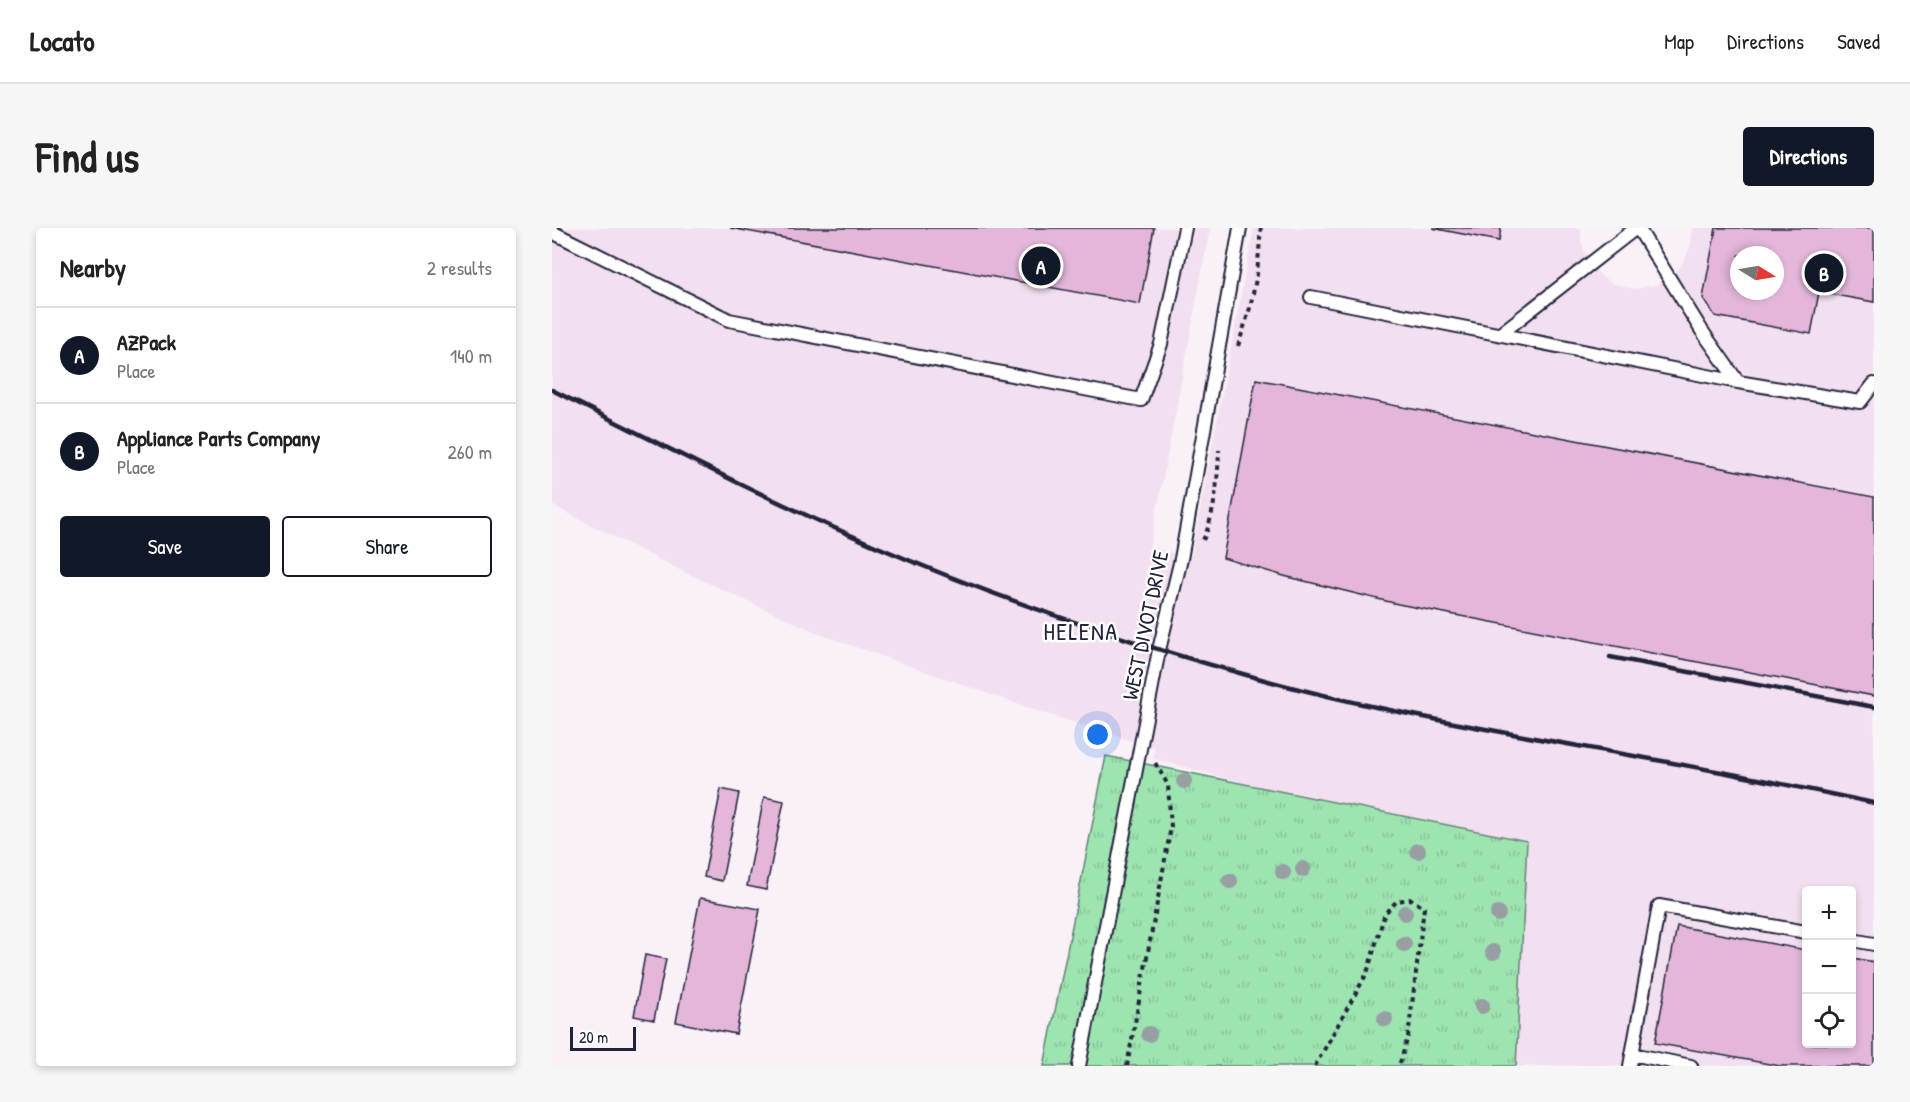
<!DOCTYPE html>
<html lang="en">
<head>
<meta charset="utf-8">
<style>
	:root { --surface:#fff; --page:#f6f6f6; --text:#222; --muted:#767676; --line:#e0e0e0; --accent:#111827 }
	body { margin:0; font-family:"Patrick Hand",sans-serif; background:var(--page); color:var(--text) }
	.controls { position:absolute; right:18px; bottom:18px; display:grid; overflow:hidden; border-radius:6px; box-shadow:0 3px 9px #0003 }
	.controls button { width:54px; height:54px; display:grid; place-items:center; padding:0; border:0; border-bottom:2px solid var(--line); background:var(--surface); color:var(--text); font:30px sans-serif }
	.compass { position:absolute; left:1178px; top:18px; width:54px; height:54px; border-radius:50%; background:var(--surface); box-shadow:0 3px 9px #0003; rotate:101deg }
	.scale { position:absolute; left:18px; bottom:15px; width:66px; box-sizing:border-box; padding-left:6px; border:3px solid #22223b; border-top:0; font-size:16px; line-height:21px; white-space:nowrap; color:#22223b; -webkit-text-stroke:4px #fff; paint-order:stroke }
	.you { position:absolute; left:546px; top:507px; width:21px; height:21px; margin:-15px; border:4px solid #fff; border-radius:50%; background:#1a73e8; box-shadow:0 0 0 9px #1a73e833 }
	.badge { display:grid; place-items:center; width:39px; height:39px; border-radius:50%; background:var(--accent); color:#fff; font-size:20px; font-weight:700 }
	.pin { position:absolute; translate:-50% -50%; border:3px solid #fff; box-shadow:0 2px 6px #0006 }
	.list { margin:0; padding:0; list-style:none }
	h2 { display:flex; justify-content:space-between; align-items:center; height:78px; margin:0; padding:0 24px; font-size:26px }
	h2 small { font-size:20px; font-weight:400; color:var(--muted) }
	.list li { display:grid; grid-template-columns:39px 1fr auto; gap:18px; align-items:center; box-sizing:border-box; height:96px; padding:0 24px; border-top:2px solid var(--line) }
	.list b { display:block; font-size:22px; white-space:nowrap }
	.list p { margin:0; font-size:20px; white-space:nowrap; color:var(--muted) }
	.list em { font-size:20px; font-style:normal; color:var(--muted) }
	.actions { display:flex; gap:12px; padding:18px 24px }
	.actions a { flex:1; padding:14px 0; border:2px solid var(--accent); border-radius:6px; text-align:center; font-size:21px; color:var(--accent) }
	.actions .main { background:var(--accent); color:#fff }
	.icon { flex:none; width:33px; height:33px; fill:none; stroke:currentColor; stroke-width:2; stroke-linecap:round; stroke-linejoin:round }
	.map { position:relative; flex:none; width:1322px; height:838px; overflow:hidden; border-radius:6px }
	header { display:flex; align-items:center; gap:36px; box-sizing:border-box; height:84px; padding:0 30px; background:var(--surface); border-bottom:2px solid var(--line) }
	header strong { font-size:28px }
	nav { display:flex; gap:33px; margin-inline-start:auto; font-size:21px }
	.intro { display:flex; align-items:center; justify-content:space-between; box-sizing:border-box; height:144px; padding:0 36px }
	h1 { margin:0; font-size:42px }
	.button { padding:15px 27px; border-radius:6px; background:var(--accent); color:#fff; font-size:21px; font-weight:700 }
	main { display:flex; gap:36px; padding:0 36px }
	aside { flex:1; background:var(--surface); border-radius:6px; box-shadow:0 3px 9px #0003 }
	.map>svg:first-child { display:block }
</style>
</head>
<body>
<header>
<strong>Locato</strong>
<nav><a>Map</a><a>Directions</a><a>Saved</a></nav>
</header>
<div class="intro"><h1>Find us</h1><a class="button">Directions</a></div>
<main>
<aside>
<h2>Nearby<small>2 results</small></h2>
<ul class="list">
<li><span class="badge">A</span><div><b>AZPack</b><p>Place</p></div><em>140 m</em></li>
<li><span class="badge">B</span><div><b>Appliance Parts Company</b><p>Place</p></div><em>260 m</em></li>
</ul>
<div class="actions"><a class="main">Save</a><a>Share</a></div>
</aside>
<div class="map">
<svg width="1322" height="838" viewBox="0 0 1322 838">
	<defs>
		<pattern id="grass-tufts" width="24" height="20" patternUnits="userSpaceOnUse" patternTransform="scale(1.5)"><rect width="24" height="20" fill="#9de4b1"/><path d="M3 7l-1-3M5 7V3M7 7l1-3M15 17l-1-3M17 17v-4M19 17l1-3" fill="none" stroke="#87c399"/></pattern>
	</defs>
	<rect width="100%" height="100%" fill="#f9f0f8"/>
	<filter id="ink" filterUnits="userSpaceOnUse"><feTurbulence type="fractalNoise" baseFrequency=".0167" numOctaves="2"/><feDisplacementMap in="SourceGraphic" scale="12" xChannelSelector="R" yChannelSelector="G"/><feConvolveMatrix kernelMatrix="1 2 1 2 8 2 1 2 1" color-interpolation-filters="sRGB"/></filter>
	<g filter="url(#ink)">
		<path fill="#f2dfef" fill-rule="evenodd" d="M0 0H658L598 319 639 330 702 0H1029V13L1033 26 1040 38 1049 48 1059 55 1083 61 1107 56 1127 41 1134 29 1139 16 1140 0H1322V838H964L975 618 702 558 601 530 603 520 486 483 273 408 134 345 0 277ZM1187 27H1223V63H1187ZM1254 662H1300V816H1254Z"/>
		<path fill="url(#grass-tufts)" stroke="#608376" stroke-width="1.5" d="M554 528 975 613 964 838H492Z"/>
		<path fill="#e3b6da" stroke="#22223b" stroke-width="1.5" fill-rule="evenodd" d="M178 0H602L588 76Z
			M880 0H949L947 13Z
			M1164 0H1322V74L1267 64 1259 106 1163 88 1151 70ZM1187 27H1223V63H1187Z
			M704 151 1322 269V468L846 376 732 348 671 330Z
			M169 561 187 565 170 653 152 649Z
			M212 569 232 573 214 662 195 658Z
			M148 670 208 681 184 806 124 794Z
			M1125 698 1254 722V816H1300V730L1322 734V838H1228L1103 815Z
			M93 727 114 731 102 792 82 788Z"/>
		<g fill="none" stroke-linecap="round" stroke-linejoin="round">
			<defs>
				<path id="service" d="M1086 0 1150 103 1186 154 1308 174 1322 156
					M0 4 177 92 589 172 609 116 633 0
					M759 69 1186 154
					M948 106 1084 0
					M1300 712 1322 716
					M1080 826 1139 838
					M527 838 607 422 629 331 688 0
					M1078 838 1107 678 1254 704"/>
			</defs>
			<use href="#service" stroke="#22223b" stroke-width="16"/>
			<path stroke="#22223b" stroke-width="4" stroke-dasharray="4.5 4.5" stroke-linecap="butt" d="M686 118 698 80 705 46 709 0
				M651 312C663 287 666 249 667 222
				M575 838 619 599 616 557 602 533
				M763 838 815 745 833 685 845 673 859 671 872 680 856 809 847 838"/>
			<use href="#service" stroke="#fff" stroke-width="12"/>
			<path stroke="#22223b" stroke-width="4.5" d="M0 162C106 215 212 270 321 317 441 369 566 411 691 446 846 490 1006 513 1164 543 1217 553 1269 564 1322 575
				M1058 429 1322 479"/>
		</g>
		<g fill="#979fa3">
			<circle cx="632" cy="553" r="8"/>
			<circle cx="866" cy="623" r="8"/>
			<circle cx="751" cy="641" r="8"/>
			<circle cx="731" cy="644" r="8"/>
			<circle cx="678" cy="653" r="8"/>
			<circle cx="853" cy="685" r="8"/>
			<circle cx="946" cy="686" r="8"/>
			<circle cx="852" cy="716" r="8"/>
			<circle cx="941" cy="724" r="8"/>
			<circle cx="930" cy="778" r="8"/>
			<circle cx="833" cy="791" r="8"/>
			<circle cx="597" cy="806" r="8"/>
		</g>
	</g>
	<g text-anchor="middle" stroke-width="5" stroke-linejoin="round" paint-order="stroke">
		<g font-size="22" fill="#22223b" stroke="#fff">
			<text transform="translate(593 397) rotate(-78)" y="8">WEST DIVOT DRIVE</text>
		</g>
		<g font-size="24" letter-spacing="1.5" fill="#22223b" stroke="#fff">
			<text x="529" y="412">HELENA</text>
		</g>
	</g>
</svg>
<div class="controls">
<button>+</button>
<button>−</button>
<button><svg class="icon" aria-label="locate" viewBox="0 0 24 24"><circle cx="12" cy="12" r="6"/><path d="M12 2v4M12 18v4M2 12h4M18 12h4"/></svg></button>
</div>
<svg class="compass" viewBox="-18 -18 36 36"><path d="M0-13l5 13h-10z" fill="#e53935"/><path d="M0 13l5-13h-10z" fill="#767676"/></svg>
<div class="scale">20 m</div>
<div class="you"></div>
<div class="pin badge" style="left:489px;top:38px">A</div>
<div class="pin badge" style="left:1272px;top:45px">B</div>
</div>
</main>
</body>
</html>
